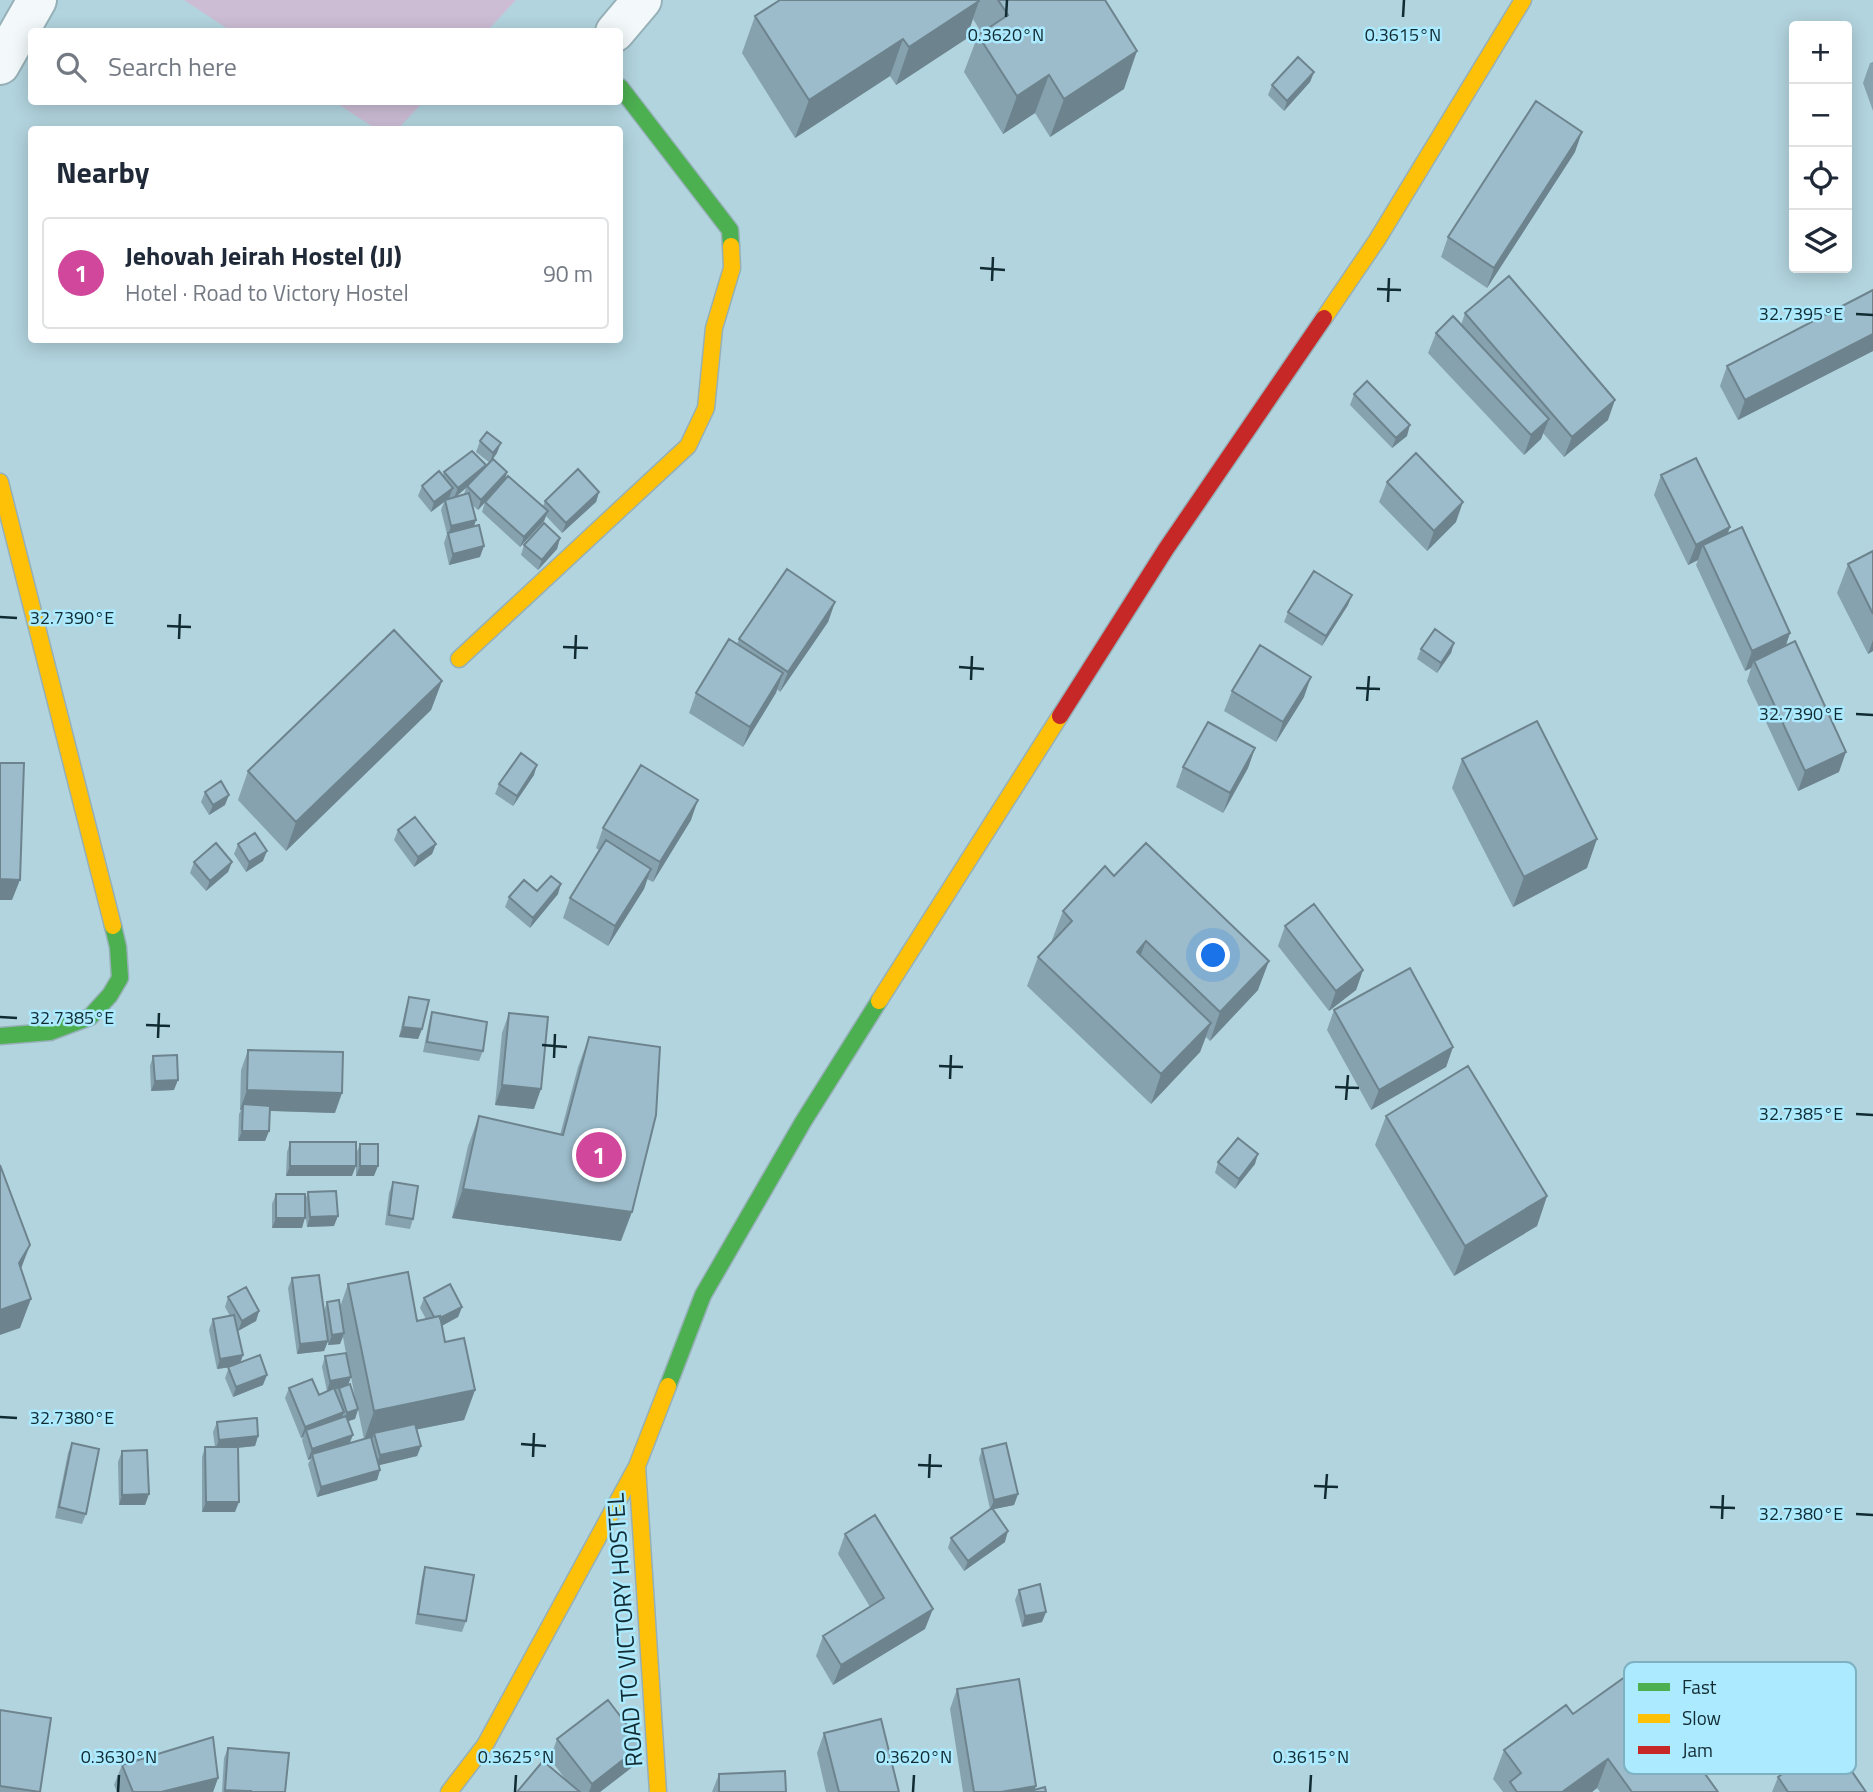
<!DOCTYPE html>
<html lang="en">
<head>
<meta charset="utf-8">
<style>
	:root { --surface:#fff; --page:#f2f2f3; --text:#1f2937; --muted:#747a83; --line:#e0e1e3; --accent:#49666f }
	body { margin:0; font-family:"Titillium Web",sans-serif; background:var(--page); color:var(--text) }
	.controls { position:absolute; right:21px; top:21px; display:grid; overflow:hidden; border-radius:7px; box-shadow:0 4px 18px #0003 }
	.controls button { width:63px; height:63px; display:grid; place-items:center; padding:0; border:0; border-bottom:2px solid var(--line); background:var(--surface); color:var(--text); font:35px sans-serif }
	.you { position:absolute; left:1214px; top:956px; width:24px; height:24px; margin:-18px; border:5px solid #fff; border-radius:50%; background:#1a73e8; box-shadow:0 0 0 10px #1a73e833 }
	.badge { display:grid; place-items:center; width:46px; height:46px; border-radius:50%; background:var(--accent); color:#fff; font-size:23px; font-weight:700 }
	.pin { position:absolute; translate:-50% -50%; border:4px solid #fff; box-shadow:0 2px 7px #0006 }
	.list { margin:0; padding:0; list-style:none }
	h2 { display:flex; justify-content:space-between; align-items:center; height:91px; margin:0; padding:0 28px; font-size:30px }
	h2 small { font-size:23px; font-weight:400; color:var(--muted) }
	.list li { display:grid; grid-template-columns:46px 1fr auto; gap:21px; align-items:center; box-sizing:border-box; height:112px; margin:0 14px 14px; padding:0 14px; border:2px solid var(--line); border-radius:7px }
	.list b { display:block; font-size:26px; white-space:nowrap }
	.list p { margin:0; font-size:23px; white-space:nowrap; color:var(--muted) }
	.list em { font-size:23px; font-style:normal; color:var(--muted) }
	.icon { flex:none; width:38px; height:38px; fill:none; stroke:currentColor; stroke-width:2; stroke-linecap:round; stroke-linejoin:round }
	.map { position:relative; flex:none; width:1873px; height:1792px; overflow:hidden }
	.search { position:absolute; background:var(--surface); box-shadow:0 4px 18px #0003; left:28px; top:28px; width:595px; height:77px; display:flex; align-items:center; gap:18px; box-sizing:border-box; padding:0 24px; border-radius:7px; color:var(--muted); font-size:26px }
	.panel { position:absolute; background:var(--surface); box-shadow:0 4px 18px #0003; left:28px; top:126px; width:595px; height:217px; border-radius:7px }
	.map>svg:first-child { display:block }
</style>
</head>
<body>
<div class="map">
<svg width="1873" height="1792" viewBox="0 0 1873 1792">
	<rect width="100%" height="100%" fill="#b2d4de"/>
	<path fill="#ccbdd5" d="M184 0H516L487 31H231Z
		M335 102H423L397 130 376 129Z"/>
	<g fill="none" stroke-linecap="round" stroke-linejoin="round">
		<defs>
			<path id="street" d="M615 32 642 0
				M0 65 37 0"/>
			<path id="fast" d="M620 87 730 230 731 246
				M0 1036 50 1032 90 1017 110 995 120 978 118 947 113 926
				M668 1386 703 1295 803 1122 879 1001"/>
			<path id="slow" d="M1324 318 1377 240 1523 0
				M0 482 113 926
				M459 659 688 446 706 408 714 328 732 268 731 246
				M879 1001 1060 716
				M637 1466 658 1792
				M449 1792 485 1745 637 1466 668 1386"/>
			<path id="jam" d="M1060 716 1166 549 1324 318"/>
		</defs>
		<use href="#street" stroke="#96b0b8" stroke-width="42"/>
		<use href="#fast" stroke="#96b0b8" stroke-width="19"/>
		<use href="#slow" stroke="#96b0b8" stroke-width="19"/>
		<use href="#jam" stroke="#96b0b8" stroke-width="19"/>
		<use href="#street" stroke="#f3f9fa" stroke-width="38"/>
		<use href="#fast" stroke="#4caf50" stroke-width="16"/>
		<use href="#slow" stroke="#ffc107" stroke-width="16"/>
		<use href="#jam" stroke="#c62828" stroke-width="16"/>
	</g>
	<path fill="#86a2af" fill-rule="evenodd" d="M780 0H1105L1124 89 1050 137 1035 113 1003 134 964 72 978 35 981 32 973 19 966 39 896 85 890 76 795 138 742 53 755 16Z
		M1873 62V111L1863 83 1870 63Z
		M1314 72 1310 82 1284 111 1268 95 1272 85Z
		M1575 152 1487 288 1441 257 1448 237Z
		M1873 290V351L1738 420 1720 386 1727 366Z
		M1465 313 1608 420 1564 457 1543 433 1541 439 1524 455 1428 353 1436 333 1461 325Z
		M1354 394 1407 436 1392 448 1350 405Z
		M480 441 497 453 491 461 507 472 505 480 543 506 545 501 599 492 596 502 562 533 546 516 544 521 520 547 482 512 485 502 478 510 472 505 474 526 480 557 449 565 444 543 447 534 441 510 444 502 431 512 418 496 422 486 443 475 444 472 485 468 490 463 476 452ZM466 488 464 494 457 496Z
		M1661 475 1730 527 1727 534 1790 633 1786 645 1839 772 1798 791 1747 681 1751 668 1745 671 1696 565 1698 560 1688 565 1654 495Z
		M1387 482 1456 522 1427 551 1379 502Z
		M560 538 557 549 538 570 521 555 524 545Z
		M1873 551V651L1868 654 1837 593 1848 564Z
		M835 602 828 622 780 692 777 689 743 747 689 713 696 693 737 644 739 639Z
		M1348 605 1322 646 1284 622 1288 612Z
		M1454 643 1451 653 1437 673 1417 659 1421 649Z
		M442 681 431 710 286 851 238 800 248 771Z
		M1232 691 1304 697 1276 742 1224 711Z
		M1255 748 1248 768 1223 813 1176 787 1183 767Z
		M1462 759 1587 868 1513 907 1452 788Z
		M534 775 513 806 495 794 499 784Z
		M205 792 225 805 209 815 201 802Z
		M691 820 653 882 647 879 644 889 608 946 563 918 570 898 599 850 596 848 603 828Z
		M398 830 436 844 432 854 414 867 394 840Z
		M238 844 263 861 246 872 234 854Z
		M194 862H232L228 872 206 891 190 873Z
		M1114 876 1258 990 1210 1041 1206 1037 1200 1052 1151 1104 1027 986 1038 957 1053 941 1052 940 1063 911Z
		M537 891 558 894 530 928 505 907 509 897Z
		M1285 926 1363 970 1356 990 1329 1011 1278 946Z
		M409 997 422 1029 418 1039 399 1037 406 1007Z
		M1334 1010 1453 1047 1446 1067 1371 1110 1327 1030Z
		M432 1012 483 1051 479 1061 423 1052 429 1022Z
		M509 1013 534 1109 495 1105 502 1033Z
		M589 1037 621 1241 452 1218 468 1146 479 1116 560 1135 578 1067Z
		M248 1050 335 1113 270 1111 269 1131 265 1141H238L239 1114 241 1110H240L241 1070Z
		M153 1056 174 1090 151 1091 150 1066Z
		M1386 1116 1547 1196 1537 1226 1454 1276 1375 1145Z
		M290 1142 352 1176H286L287 1152Z
		M360 1144 374 1176H356V1154Z
		M1218 1162 1255 1164 1235 1189 1215 1173Z
		M393 1182 413 1219 410 1229 385 1225 389 1193Z
		M308 1192 334 1226 307 1227 305 1211 302 1228H272V1204L276 1194 305 1201Z
		M292 1278 324 1311 327 1302 340 1307 348 1284 417 1321 426 1319 420 1308 424 1298 462 1307 458 1317 442 1326 445 1342 475 1390 464 1420 417 1429 421 1446 417 1456 379 1465 380 1470 377 1480 317 1497 308 1464 311 1459 308 1460 302 1440 303 1437 301 1438 285 1398 289 1388 319 1395 327 1391 322 1367 325 1356 346 1353 343 1337 340 1344 328 1345V1341L324 1351 297 1354 288 1288ZM351 1377 356 1402 348 1385ZM358 1410 364 1439 350 1443 348 1421 355 1419Z
		M228 1297 259 1311 256 1321 238 1331 237 1329 243 1355 240 1363 263 1385 233 1397 225 1378 229 1367 217 1369 209 1330 213 1319 230 1316 225 1307Z
		M217 1422 258 1436 255 1446 238 1448 235 1512H202V1457L205 1447H215L213 1432Z
		M72 1443 86 1514 82 1524 55 1518 68 1453Z
		M982 1449 1018 1494 1014 1505 993 1509 1005 1542 964 1571 948 1548 951 1538 990 1509 979 1459Z
		M122 1451 149 1494 145 1505H119L118 1462Z
		M845 1534 925 1629 833 1685 816 1656 823 1636 870 1607 838 1554Z
		M425 1567 466 1621 462 1632 415 1624 422 1577Z
		M1019 1590 1046 1612 1042 1622 1022 1627 1015 1600Z
		M957 1689 1035 1790 1046 1792H963L950 1709Z
		M0 1710 40 1792H0Z
		M1573 1714 1718 1792H1600L1597 1788 1592 1792H1503L1493 1779 1504 1750Z
		M824 1733 899 1792H826L817 1753Z
		M557 1739 642 1745 635 1765 600 1792H517L566 1780 550 1759Z
		M228 1748 285 1792H222L224 1758Z
		M122 1765 218 1778 213 1792H117L114 1785Z
		M719 1774 786 1792H712Z
		M1778 1777 1866 1792H1772Z"/>
	<path fill="#6d848e" d="M979 1 966 39 896 85 909 47Z
		M903 39 890 76 795 138 809 100Z
		M1137 51 1124 89 1050 137 1064 99Z
		M1314 72 1310 82 1284 111 1287 101Z
		M1049 75 1035 113 1003 134 1017 96Z
		M1582 132 1575 152 1487 288 1494 268Z
		M1873 334V351L1738 420 1745 400Z
		M1615 400 1608 420 1564 457 1572 437Z
		M1549 419 1541 439 1524 455 1531 435Z
		M1410 425 1407 436 1392 448 1396 438Z
		M501 443 497 453 490 463 493 453Z
		M486 465 482 475 467 486 466 488 454 498 458 488Z
		M507 472 504 482 478 510 481 500Z
		M453 488 449 498 445 500 444 502 431 512 434 502Z
		M599 492 596 502 562 533 566 523Z
		M1463 502 1456 522 1427 551 1434 531Z
		M548 511 544 521 520 547 524 537Z
		M476 520 473 530 448 536 451 526Z
		M1730 527 1723 547 1703 545 1698 560 1688 565 1696 545Z
		M560 538 557 549 538 570 542 560Z
		M484 546 480 557 449 565 453 554Z
		M1352 595 1348 605 1322 646 1326 636Z
		M835 602 828 622 780 692 788 672Z
		M1790 633 1783 653 1754 661 1751 668 1745 671 1752 651Z
		M1873 640V651L1868 654Z
		M1454 643 1451 653 1437 673 1441 663Z
		M783 673 776 693 743 747 750 727Z
		M1311 677 1304 697 1276 742 1283 722Z
		M442 681 431 710 286 851 296 822Z
		M1255 748 1248 768 1223 813 1230 793Z
		M1846 752 1839 772 1798 791 1805 771Z
		M537 765 534 775 513 806 517 796Z
		M229 795 225 805 209 815 213 805Z
		M698 800 691 820 653 882 660 862Z
		M1597 839 1587 868 1513 907 1524 877Z
		M436 844 432 854 414 867 418 857Z
		M267 851 263 861 246 872 249 862Z
		M232 862 228 872 206 891 210 881Z
		M651 869 644 889 608 946 615 926Z
		M0 879 20 880 12 900H0Z
		M561 884 558 894 530 928 533 918Z
		M1146 941 1135 970 1137 952Z
		M1269 961 1258 990 1210 1041 1220 1012Z
		M1363 970 1356 990 1329 1011 1336 991Z
		M1211 1023 1200 1052 1151 1104 1161 1074Z
		M403 1027 422 1029 418 1039 399 1037Z
		M1453 1047 1446 1067 1371 1110 1379 1090Z
		M178 1080 174 1090 151 1091 155 1081Z
		M502 1085 541 1089 534 1109 495 1105Z
		M247 1090 342 1093 335 1113 243 1110V1104L241 1110H240Z
		M242 1131H269L265 1141H238Z
		M1258 1154 1255 1164 1235 1189 1239 1179Z
		M290 1166H356L352 1176H286Z
		M360 1166H378L374 1176H356Z
		M463 1189 632 1212 621 1241 452 1218Z
		M1547 1196 1537 1226 1454 1276 1465 1246Z
		M338 1216 334 1226 307 1227 310 1217Z
		M276 1218H305L302 1228H272Z
		M30 1245 19 1274V1263Z
		M31 1299 20 1328 0 1335V1310Z
		M462 1307 458 1317 432 1331 436 1321Z
		M259 1311 256 1321 238 1331 242 1321Z
		M344 1333 340 1344 328 1345 332 1335Z
		M328 1341 324 1351 297 1354 300 1344Z
		M243 1355 239 1366 217 1369 220 1359Z
		M267 1375 263 1385 233 1397 236 1387Z
		M351 1377 347 1387 327 1391 330 1381Z
		M475 1390 464 1420 375 1438 374 1433 373 1438 364 1440 374 1411Z
		M358 1409 355 1419 343 1423 347 1413Z
		M344 1412 340 1422 306 1430 303 1437 301 1438 305 1427Z
		M353 1435 349 1445 312 1454 311 1459 308 1460 312 1449Z
		M258 1436 255 1446 215 1450 219 1440Z
		M421 1446 417 1456 376 1466 380 1455Z
		M380 1470 377 1480 317 1497 321 1487Z
		M149 1494 145 1505H119L122 1495Z
		M1018 1494 1014 1505 990 1510 994 1500Z
		M206 1502H239L235 1512H202Z
		M1008 1531 1005 1542 964 1571 968 1561Z
		M933 1609 925 1629 833 1685 841 1665Z
		M1046 1612 1042 1622 1022 1627 1025 1616Z
		M642 1745 635 1765 600 1792H589L592 1784Z
		M1608 1759 1597 1788 1592 1792H1562Z
		M218 1778 213 1792H161Z
		M1036 1786 1034 1792H1001Z
		M225 1790 255 1792H224Z"/>
	<path fill="#9cbccb" stroke="#6d848e" stroke-width="2" d="M780 0H979V1L909 47 903 39 809 100 755 16Z
		M998 0H1105L1137 51 1064 99 1049 75 1017 96 978 35 1008 15Z
		M1298 57 1314 72 1287 101 1272 85Z
		M1536 101 1582 132 1494 268 1448 237Z
		M1509 276 1615 400 1572 437 1465 313Z
		M1873 290V334L1745 400 1727 366Z
		M1453 316 1549 419 1531 435 1436 333Z
		M1367 381 1410 425 1396 438 1354 394Z
		M487 432 501 443 493 453 480 441Z
		M472 451 486 465 458 488 444 472Z
		M1416 453 1463 502 1434 531 1387 482Z
		M1696 458 1730 527 1696 545 1661 475Z
		M493 459 507 472 481 500 467 486Z
		M578 469 599 492 566 523 545 501Z
		M439 471 453 488 434 502 422 486Z
		M508 476 548 511 524 537 485 502Z
		M469 493 476 520 451 526 445 500Z
		M544 523 560 538 542 560 524 545Z
		M479 525 484 546 453 554 448 533Z
		M1742 527 1790 633 1752 651 1703 545Z
		M1873 551V614L1848 564Z
		M787 569 835 602 788 672 739 639Z
		M1314 571 1352 595 1326 636 1288 612Z
		M1435 629 1454 643 1441 663 1421 649Z
		M394 630 442 681 296 822 248 771Z
		M729 639 783 673 750 727 696 693Z
		M1795 641 1846 752 1805 771 1754 661Z
		M1260 645 1311 677 1283 722 1232 691Z
		M1537 721 1597 839 1524 877 1462 759Z
		M1208 722 1255 748 1230 793 1183 767Z
		M521 753 537 765 517 796 499 784Z
		M0 763H24L20 880 0 879Z
		M641 765 698 800 660 862 603 828Z
		M221 781 229 795 213 805 205 792Z
		M415 817 436 844 418 857 398 830Z
		M255 833 267 851 249 862 238 844Z
		M606 840 651 869 615 926 570 898Z
		M216 843 232 862 210 881 194 862Z
		M1146 843 1269 961 1220 1012 1146 941 1137 952 1211 1023 1161 1074 1038 957 1072 921 1063 911 1105 866 1114 876Z
		M551 876 561 884 533 918 509 897 524 880 537 891Z
		M1314 904 1363 970 1336 991 1285 926Z
		M1410 968 1453 1047 1379 1090 1334 1010Z
		M409 997 429 1000 422 1029 403 1027Z
		M432 1012 487 1022 483 1051 427 1042Z
		M509 1013 548 1017 541 1089 502 1085Z
		M589 1037 660 1047 656 1115 632 1212 463 1189 479 1116 563 1135Z
		M248 1050 343 1052 342 1093 247 1090Z
		M177 1055 178 1080 155 1081 153 1056Z
		M1468 1066 1547 1196 1465 1246 1386 1116Z
		M243 1104 270 1106 269 1131H242Z
		M1238 1138 1258 1154 1239 1179 1218 1162Z
		M290 1142H356V1166H290Z
		M360 1144H378V1166H360Z
		M0 1165 30 1245 19 1263 31 1299 0 1310Z
		M393 1182 418 1186 413 1219 389 1215Z
		M336 1191 338 1216 310 1217 308 1192Z
		M276 1194H305V1218H276Z
		M408 1272 417 1321 440 1316 445 1342 464 1338 475 1390 374 1411 348 1284Z
		M319 1275 328 1341 300 1344 292 1278Z
		M450 1284 462 1307 440 1318V1316L434 1317 424 1298Z
		M246 1287 259 1311 242 1321 228 1297Z
		M339 1300 344 1333 332 1335 327 1302Z
		M234 1315 243 1355 220 1359 213 1319Z
		M346 1353 351 1377 330 1381 325 1356Z
		M260 1355 267 1375 236 1387 228 1367Z
		M312 1379 319 1395 334 1388 344 1412 305 1427 289 1388Z
		M350 1384 358 1409 347 1413 339 1388Z
		M346 1416 353 1435 312 1449 306 1430Z
		M257 1418 258 1436 219 1440 217 1422Z
		M415 1424 421 1446 380 1455 374 1433Z
		M371 1437 380 1470 321 1487 312 1454Z
		M72 1443 99 1449 86 1514 59 1507Z
		M1006 1443 1018 1494 994 1500 982 1449Z
		M205 1447H238L239 1502H206Z
		M147 1450 149 1494 122 1495V1451Z
		M992 1508 1008 1531 968 1561 951 1538Z
		M875 1515 933 1609 841 1665 823 1636 884 1598 845 1534Z
		M425 1567 474 1575 466 1621 418 1614Z
		M1040 1584 1046 1612 1025 1616 1019 1590Z
		M1632 1672 1718 1792H1632L1608 1759 1562 1792H1517L1510 1782 1521 1773 1504 1750 1566 1705 1573 1714Z
		M1019 1679 1036 1786 1001 1792H974L957 1689Z
		M608 1700 642 1745 592 1784 557 1739Z
		M0 1710 51 1718 40 1792 0 1786Z
		M881 1719 899 1792H839L824 1733Z
		M213 1737 218 1778 161 1792H133L122 1765Z
		M1831 1741 1866 1792H1788L1778 1777Z
		M228 1748 289 1753 285 1792H251V1791H247L225 1790Z
		M543 1761 580 1792H517Z
		M785 1771 786 1792H719V1774Z
		M1045 1787 1046 1792H1026Z"/>
	<path fill="none" stroke="#112b33" stroke-width="2.5" d="M1006 17 1007 0M1403 17 1404 0M980 268 1005 270M992 281 993 257M1377 289 1401 290M1388 302 1389 278M1856 314 1873 315M0 617 17 618M167 626 191 627M179 639 180 614M563 647 588 648M575 659 576 635M959 667 984 669M971 680 972 656M1356 688 1380 689M1367 701 1369 676M1856 714 1873 715M0 1017 17 1018M146 1025 170 1026M158 1038 159 1013M542 1045 567 1047M554 1058 555 1034M939 1066 963 1067M950 1079 951 1055M1335 1087 1359 1088M1346 1100 1348 1075M1856 1114 1873 1115M0 1417 17 1418M521 1444 546 1446M533 1457 534 1433M918 1465 942 1466M929 1478 930 1454M1314 1486 1338 1487M1325 1499 1327 1474M1710 1507 1735 1508M1856 1514 1873 1515M1722 1519 1723 1495M118 1792 119 1775M515 1792 516 1775M913 1792 914 1775M1310 1792 1311 1775"/>
	<g text-anchor="middle" stroke-width="5" stroke-linejoin="round" paint-order="stroke">
		<g font-size="24" fill="#112b33" stroke="#acebff">
			<text transform="translate(625 1630) rotate(-94)" y="8">ROAD TO VICTORY HOSTEL</text>
		</g>
	</g>
	<rect x="1624" y="1662" width="232" height="112" rx="10" fill="#acebff" stroke="#7eb1c2" stroke-width="2"/>
	<rect x="1638" y="1683" width="32" height="8" fill="#4caf50"/>
	<rect x="1638" y="1714" width="32" height="9" fill="#ffc107"/>
	<rect x="1638" y="1746" width="32" height="8" fill="#c62828"/>
	<g font-size="19" fill="#112b33">
		<text x="1682" y="1694">Fast</text>
		<text x="1682" y="1725">Slow</text>
		<text x="1682" y="1757">Jam</text>
	</g>
	<g font-size="18" text-anchor="middle" fill="#112b33" stroke="#acebff" stroke-width="5" stroke-linejoin="round" paint-order="stroke">
		<text x="1006" y="41">0.3620°N</text>
		<text x="1403" y="41">0.3615°N</text>
		<text x="1801" y="320">32.7395°E</text>
		<text x="72" y="624">32.7390°E</text>
		<text x="1801" y="720">32.7390°E</text>
		<text x="72" y="1024">32.7385°E</text>
		<text x="1801" y="1120">32.7385°E</text>
		<text x="72" y="1424">32.7380°E</text>
		<text x="1801" y="1520">32.7380°E</text>
		<text x="119" y="1763">0.3630°N</text>
		<text x="516" y="1763">0.3625°N</text>
		<text x="914" y="1763">0.3620°N</text>
		<text x="1311" y="1763">0.3615°N</text>
	</g>
</svg>
<div class="controls">
<button>+</button>
<button>−</button>
<button><svg class="icon" aria-label="locate" viewBox="0 0 24 24"><circle cx="12" cy="12" r="6"/><path d="M12 2v4M12 18v4M2 12h4M18 12h4"/></svg></button>
<button><svg class="icon" aria-label="layers" viewBox="0 0 24 24"><path d="M12 4l9 5-9 5-9-5zM3 14l9 5 9-5"/></svg></button>
</div>
<div class="you"></div>
<div class="pin badge" style="left:599px;top:1155px;background:#d1479c">1</div>
<div class="search"><svg class="icon" aria-label="search" viewBox="0 0 24 24"><circle cx="10" cy="10" r="6"/><path d="M15 15l6 6"/></svg>Search here</div>
<section class="panel">
<h2>Nearby<small></small></h2>
<ul class="list">
<li><span class="badge" style="background:#d1479c">1</span><div><b>Jehovah Jeirah Hostel (JJ)</b><p>Hotel · Road to Victory Hostel</p></div><em>90 m</em></li>
</ul>
</section>
</div>
</body>
</html>
